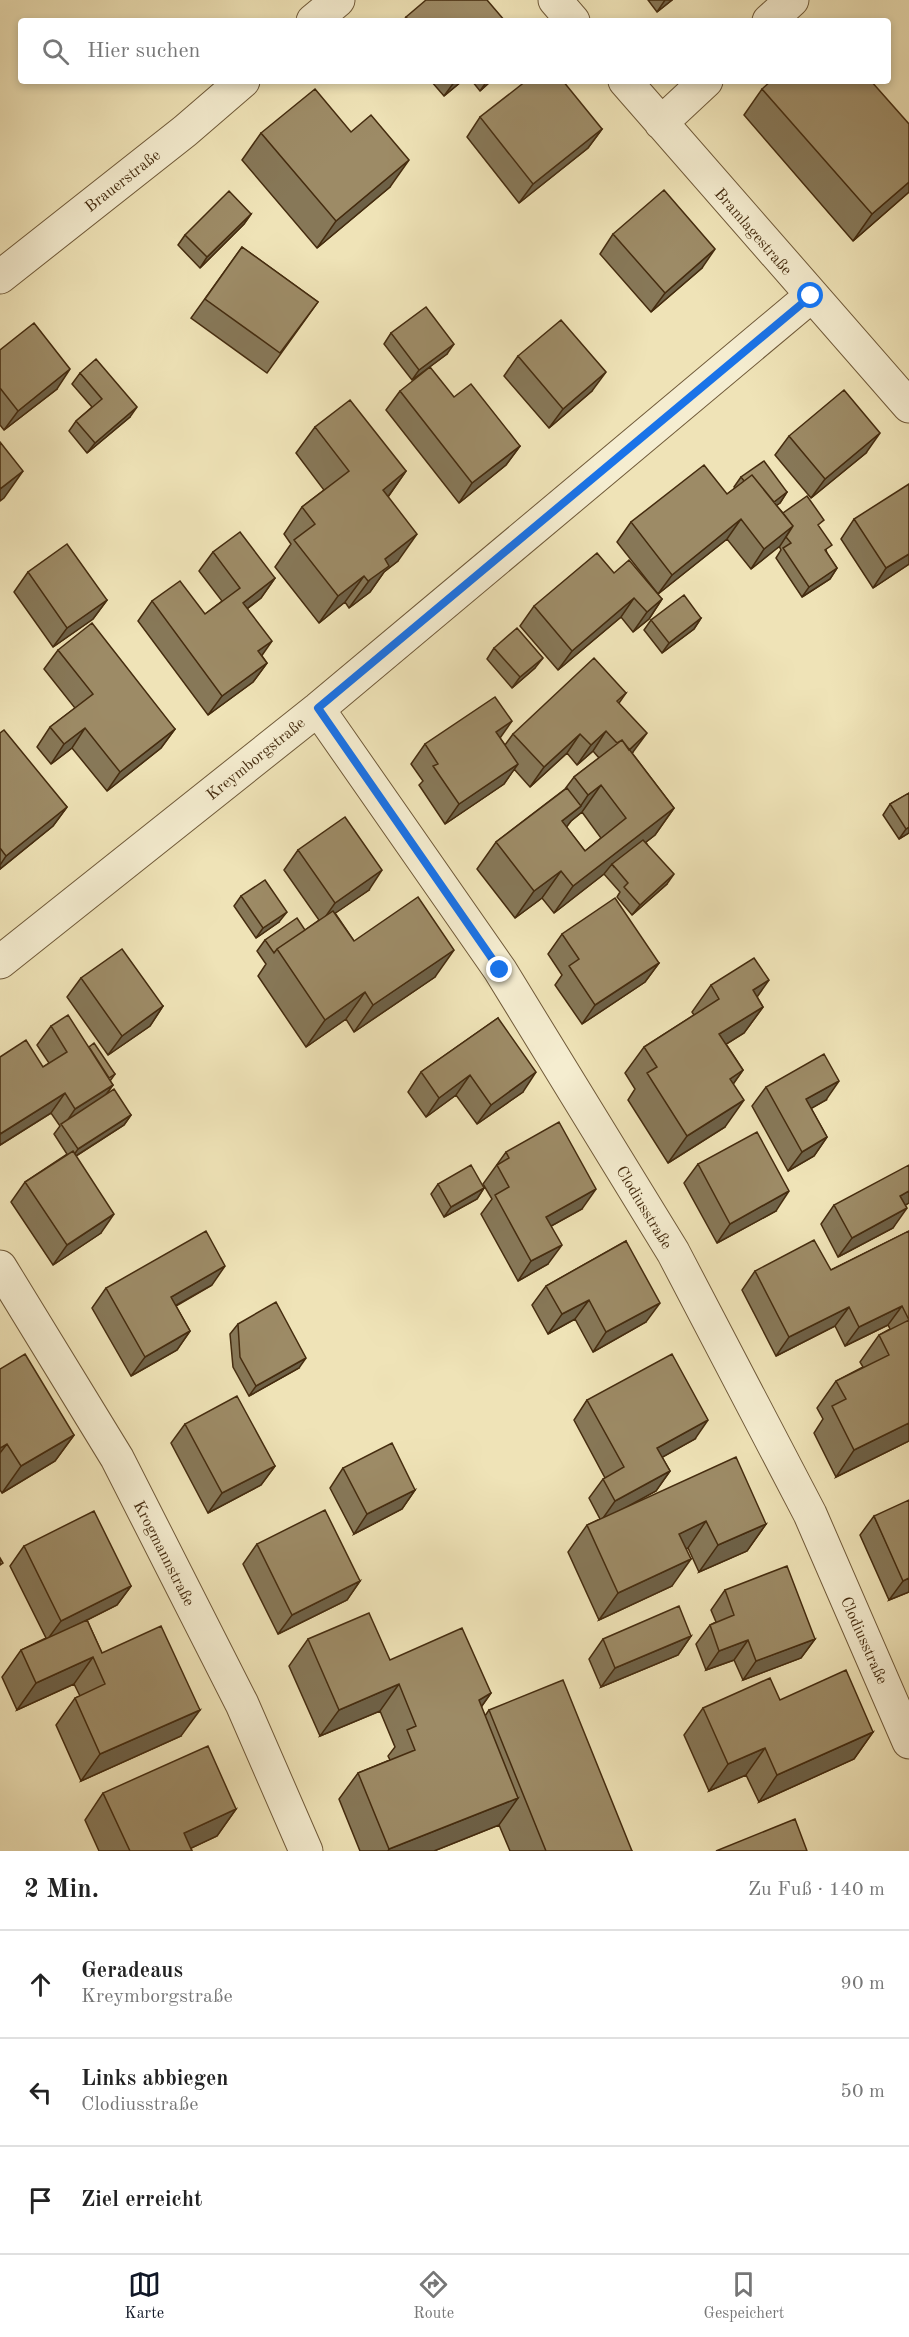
<!DOCTYPE html>
<html lang="de">
<head>
<meta charset="utf-8">
<style>
	:root { --surface:#fff; --page:#f6f6f6; --text:#222; --muted:#767676; --line:#e0e0e0; --accent:#111827 }
	body { margin:0; font-family:"Old Standard TT",serif; background:var(--page); color:var(--text) }
	.stop { position:absolute; width:18px; height:18px; margin:-14px; border:4px solid #1a73e8; border-radius:50%; background:#fff }
	.stop.end { background:#1a73e8; border-color:#fff; box-shadow:0 2px 6px #0008 }
	.list { margin:0; padding:0; list-style:none }
	h2 { display:flex; justify-content:space-between; align-items:center; height:78px; margin:0; padding:0 24px; font-size:26px }
	h2 small { font-size:20px; font-weight:400; color:var(--muted) }
	.list li { display:grid; grid-template-columns:39px 1fr auto; gap:18px; align-items:center; box-sizing:border-box; height:108px; padding:0 24px; border-top:2px solid var(--line) }
	.list b { display:block; font-size:22px; white-space:nowrap }
	.list p { margin:0; font-size:20px; white-space:nowrap; color:var(--muted) }
	.list em { font-size:20px; font-style:normal; color:var(--muted) }
	.icon { flex:none; width:33px; height:33px; fill:none; stroke:currentColor; stroke-width:2; stroke-linecap:round; stroke-linejoin:round }
	.map { position:relative; flex:none; width:909px; height:1851px; overflow:hidden }
	.search { position:absolute; background:var(--surface); box-shadow:0 3px 9px #0003; left:18px; right:18px; top:18px; height:66px; display:flex; align-items:center; gap:15px; box-sizing:border-box; padding:0 21px; border-radius:6px; color:var(--muted); font-size:22px }
	.sheet { height:402px; background:var(--surface) }
	nav { display:flex; justify-content:space-around; align-items:center; box-sizing:border-box; height:84px; border-top:2px solid var(--line); background:var(--surface); font-size:16px; color:var(--muted) }
	nav a { display:grid; justify-items:center; gap:3px }
	nav .on { color:var(--accent) }
	.map>svg:first-child { display:block }
</style>
</head>
<body>
<div class="map">
<svg width="909" height="1851" viewBox="0 0 909 1851">
	<rect width="100%" height="100%" fill="#efe3b7"/>
	<filter id="stains"><feTurbulence type="fractalNoise" baseFrequency=".00333" numOctaves="4"/><feColorMatrix values="0 0 0 0 .2 0 0 0 0 .09 0 0 0 0 .02 0 0 0 .5 -.17"/></filter>
	<radialGradient id="worn" r=".72"><stop offset=".6" stop-color="#630" stop-opacity="0"/><stop offset="1" stop-color="#630" stop-opacity=".3"/></radialGradient>
	<g fill="none" stroke-linecap="round" stroke-linejoin="round">
		<defs>
			<path id="minor" d="M555 0 573 21
				M313 21 338 0
				M769 21 792 0
				M625 81 909 406
				M661 123 706 81
				M0 277 185 131 243 81
				M318 709 500 970 673 1252 810 1514 909 1742
				M0 962 318 709 811 296
				M0 1267 117 1458 242 1704 306 1851"/>
		</defs>
		<use href="#minor" stroke="#705a39" stroke-width="35"/>
		<use href="#minor" stroke="#f5edd0" stroke-width="33"/>
	</g>
	<path fill="#877858" stroke="#452c0f" stroke-width="1.5" fill-rule="evenodd" d="M648 0H672L657 12Z
		M406 17 505 21H403Z
		M431 81H462L444 96Z
		M472 81H491L480 91Z
		M762 89 909 192 853 241 744 115Z
		M480 117 602 129 588 148 519 203 467 137Z
		M261 133 390 187 317 248 242 160Z
		M251 214 244 224 200 268 178 245 185 235Z
		M613 234 702 268 651 312 600 254Z
		M242 247 318 302 267 373 191 318Z
		M391 333 447 354 412 380 384 344Z
		M0 350 57 389 4 430 0 425Z
		M518 356 592 391 549 428 504 376Z
		M80 373 130 417 87 453 69 431 76 421 92 407 72 384Z
		M400 391 520 446 506 465 459 503 386 410Z
		M315 427 406 471 388 497 398 561 384 572 370 592 349 608 345 602 319 623 275 567 291 544 284 534 302 507 324 490 296 453Z
		M789 436 866 453 811 498 775 455Z
		M741 477 787 492 780 503 776 505 783 513 819 527 827 553 837 568 830 579 802 597 776 558 781 550 779 546 751 569 727 539 658 594 617 542 631 522 727 494 735 488 734 487Z
		M854 519 909 564 873 588 841 539Z
		M213 552 275 578 261 598 247 609 262 656 267 663 253 682 208 715 138 621 152 601 205 614 222 601 199 571Z
		M28 572 107 600 93 619 53 647 14 592Z
		M614 573 662 599 649 619 633 632 621 617 558 670 520 626 534 606Z
		M701 618 694 629 662 653 644 630 651 620Z
		M494 648 535 668 512 688 487 659Z
		M58 650 175 729 161 748 107 791 72 748 51 764 37 747 50 727 75 708 44 669Z
		M626 693 619 703 633 752 632 753 674 808 655 835 646 842 667 884 632 915 617 897 620 892 604 874 554 913 542 898 515 918 477 869 496 842 565 789 574 777 599 758 593 751 577 765 567 753 530 787 514 769 504 784 445 824 419 785 423 781 411 764 425 744 500 738 505 745 513 734ZM582 812 601 838 585 851 566 827 571 821Z
		M0 733 67 807 53 826 0 869Z
		M909 793V833L899 839 883 815 890 804Z
		M298 850 369 890 335 913 354 941 435 977 354 1032 346 1019 306 1047 258 976 266 964 257 951 265 940 305 930 319 920 284 870Z
		M241 896 279 922 256 938 234 906Z
		M562 934 659 963 645 982 582 1024 555 985 562 975 548 954Z
		M81 978 163 1006 150 1026 108 1055 67 997Z
		M711 985 757 997 763 1007 744 1033 726 1044 743 1070 733 1084 725 1127 668 1163 628 1100 635 1089 625 1073 644 1047 694 1015 692 1012Z
		M498 1018 523 1092 477 1124 456 1095 426 1117 408 1092 421 1072Z
		M51 1026 89 1047 115 1074 110 1081 113 1085 106 1094 131 1115 124 1125 76 1156 101 1233 53 1265 11 1202 25 1182 67 1154 54 1134 60 1126 51 1113 0 1145V1057L43 1067 49 1063 37 1045Z
		M766 1087 826 1100 811 1108 827 1137 814 1156 788 1171 752 1106Z
		M506 1152 582 1209 551 1226 548 1264 518 1281 481 1214 492 1199 483 1184Z
		M698 1164 776 1211 717 1243 684 1183Z
		M438 1184 484 1188 477 1199 444 1217 431 1194Z
		M909 1203 905 1205 893 1228 838 1257 821 1224 834 1205Z
		M909 1231V1441L836 1477 814 1433 823 1419 817 1408 836 1381 863 1367 860 1362 879 1335 890 1329 888 1325 845 1346 835 1326 776 1356 742 1290 755 1271 831 1270Z
		M626 1241 646 1322 593 1352 575 1319 548 1334 532 1305 546 1286Z
		M212 1285 176 1306 190 1331 177 1350 131 1376 92 1308 106 1288Z
		M238 1324 299 1368 249 1396 233 1367 230 1334Z
		M0 1369 74 1435 55 1461 2 1493 0 1490Z
		M587 1400 695 1439 662 1457 670 1471 656 1491 624 1508 766 1524 747 1551 699 1572 688 1548 686 1549 672 1586 599 1620 568 1552 587 1525 600 1519 589 1498 603 1479 605 1478 574 1420Z
		M185 1424 275 1466 261 1485 208 1513 171 1443Z
		M343 1468 415 1490 402 1509 354 1534 330 1488Z
		M874 1516 909 1592 889 1600 860 1535Z
		M257 1544 360 1581 347 1600 278 1634 243 1564Z
		M24 1546 131 1586 117 1605 87 1620 102 1653 181 1736 81 1781 56 1725 75 1698 80 1696 74 1684 17 1710 2 1677 21 1650 46 1638 10 1566Z
		M725 1590 815 1639 801 1658 743 1680 734 1660 706 1670 696 1644 710 1625 716 1622 711 1610Z
		M691 1636 678 1655 601 1687 589 1659 603 1639Z
		M308 1639 390 1660 491 1693 481 1707 485 1716 489 1710 632 1851H510L499 1825 434 1851H360L339 1799 358 1773 390 1760 388 1756 395 1747 380 1711 320 1736 289 1666Z
		M780 1700 873 1732 854 1759 759 1802 746 1775 709 1791 684 1735 703 1708Z
		M103 1793 236 1809 217 1836 191 1848 192 1851H99L85 1820Z"/>
	<path fill="#6e6147" stroke="#452c0f" stroke-width="1.5" d="M665 0H672L657 12Z
		M455 81H462L444 96Z
		M487 81H491L480 91Z
		M602 129 588 148 519 203 533 184Z
		M409 160 390 187 317 248 336 221Z
		M909 182V192L853 241 872 214Z
		M251 214 244 224 200 268 207 257Z
		M715 249 702 268 651 312 665 293Z
		M454 344 447 354 412 380 419 370Z
		M70 369 57 389 4 430 18 411Z
		M606 372 592 391 549 428 563 409Z
		M137 407 130 417 87 453 95 443Z
		M880 433 866 453 811 498 825 479Z
		M520 446 506 465 459 503 472 483Z
		M23 471 4 498 0 501V489Z
		M406 471 387 498 383 490Z
		M787 492 780 503 758 519 765 508Z
		M741 519 727 539 658 594 672 575Z
		M793 526 780 546 751 569 764 549Z
		M417 534 398 561 384 572 370 592 349 608 385 559Z
		M909 554V564L873 588 886 568Z
		M837 568 830 579 802 597 809 587Z
		M364 576 345 602 319 623 338 596Z
		M275 578 261 598 229 622 243 603Z
		M634 598 621 617 558 670 572 651Z
		M662 599 649 619 633 632 647 612Z
		M107 600 93 619 53 647 67 628Z
		M701 618 694 629 662 653 669 643Z
		M272 641 258 661V651Z
		M543 658 535 668 512 688 520 677Z
		M267 663 253 682 208 715 222 696Z
		M512 721 498 741 496 732Z
		M85 728 72 748 51 764 64 744Z
		M175 729 161 748 107 791 120 772Z
		M606 731 593 751 577 765 591 745Z
		M647 733 633 752 612 772 626 753Z
		M580 734 567 753 530 787 544 767Z
		M518 764 504 784 445 824 459 804Z
		M601 785 582 812 571 821 562 833V821L580 807 588 795Z
		M67 807 53 826 0 869V865L6 856Z
		M674 808 655 835 614 867 612 864 604 874 554 913 573 886Z
		M909 827V833L899 839 906 829Z
		M382 870 369 890 321 923 335 903Z
		M561 871 542 898 515 918 534 891Z
		M674 874 667 884 632 915 640 905Z
		M287 912 279 922 256 938 263 928Z
		M454 950 435 977 354 1032 373 1005Z
		M659 963 645 982 582 1024 595 1005Z
		M769 980 750 1007 753 990Z
		M365 992 346 1019 306 1047 325 1020Z
		M163 1006 150 1026 108 1055 122 1036Z
		M763 1007 744 1033 701 1060 719 1034Z
		M743 1070 724 1097 730 1079Z
		M536 1072 523 1092 477 1124 491 1105Z
		M470 1075 456 1095 426 1117 439 1098Z
		M839 1081 826 1100 793 1119 806 1099Z
		M113 1085 99 1104 63 1127 75 1109Z
		M65 1093 51 1113 0 1145V1134Z
		M744 1100 725 1127 668 1163 687 1136Z
		M131 1115 124 1125 71 1159 78 1149Z
		M827 1137 814 1156 788 1171 802 1152Z
		M484 1188 477 1199 444 1217 451 1207Z
		M596 1189 582 1209 533 1236 546 1217Z
		M789 1191 776 1211 717 1243 730 1224Z
		M909 1191V1203L887 1216 900 1196Z
		M907 1208 893 1228 838 1257 852 1238Z
		M114 1214 101 1233 53 1265 67 1245Z
		M562 1245 548 1264 518 1281 531 1261Z
		M225 1266 212 1285 157 1316 171 1297Z
		M589 1300 575 1319 548 1334 562 1314Z
		M660 1303 646 1322 593 1352 606 1332Z
		M902 1306 888 1325 845 1346 859 1327Z
		M849 1307 835 1326 776 1356 789 1337Z
		M190 1331 177 1350 131 1376 145 1357Z
		M306 1358 299 1368 249 1396 256 1386Z
		M708 1420 695 1439 643 1468 657 1448Z
		M909 1423V1441L836 1477 854 1450Z
		M74 1435 55 1461 2 1493 21 1466Z
		M7 1444 0 1453V1448Z
		M275 1466 261 1485 208 1513 222 1493Z
		M670 1471 656 1491 601 1521 615 1501Z
		M415 1490 402 1509 354 1534 367 1514Z
		M706 1521 688 1548 660 1561 679 1534Z
		M766 1524 747 1551 699 1572 718 1545Z
		M691 1559 672 1586 599 1620 618 1593Z
		M909 1578V1592L889 1600 903 1581Z
		M360 1581 347 1600 278 1634 292 1615Z
		M131 1586 117 1605 47 1640 61 1621Z
		M691 1636 678 1655 601 1687 615 1668Z
		M815 1639 801 1658 743 1680 756 1661Z
		M748 1640 734 1660 706 1670 719 1651Z
		M93 1657 74 1684 17 1710 36 1683Z
		M399 1684 380 1711 320 1736 339 1710Z
		M491 1693 472 1720 479 1700Z
		M200 1710 181 1736 81 1781 100 1754Z
		M873 1732 854 1759 759 1802 777 1775Z
		M765 1748 746 1775 709 1791 728 1764Z
		M518 1798 499 1825 434 1851H388L389 1849Z
		M236 1809 217 1836 185 1851 184 1833Z"/>
	<path fill="#9d8b66" stroke="#452c0f" stroke-width="1.5" d="M426 0H487L505 21H410L406 17Z
		M526 81H563L602 129 533 184 480 117Z
		M771 81H871L909 124V182L872 214 762 89Z
		M315 89 351 132 371 115 409 160 336 221 261 133Z
		M664 190 715 249 665 293 613 234Z
		M229 191 251 214 207 257 185 235Z
		M242 247 318 302 280 353 205 299Z
		M426 307 454 344 419 370 391 333Z
		M561 320 606 372 563 409 518 356Z
		M34 323 70 369 18 411 0 388V350Z
		M96 359 137 407 95 443 76 421 102 399 80 373Z
		M430 367 454 397 471 384 520 446 472 483 400 391Z
		M844 390 880 433 825 479 789 436Z
		M350 400 406 471 383 490 417 534 385 559 389 566 368 581 364 576 338 596 294 540 315 524 302 507 349 471 315 427Z
		M0 442 23 471 0 489Z
		M764 461 787 492 774 502 752 475 744 481 741 477Z
		M704 465 727 494 752 475 793 526 764 549 741 519 672 575 631 522Z
		M909 484V554L886 568 854 519Z
		M807 496 824 520 818 525 832 545 825 550 837 568 809 587 783 548 791 543 786 537 793 526 783 513Z
		M240 532 275 578 243 603 272 641 258 651 267 663 222 696 152 601 180 581 205 614 240 588 213 552Z
		M67 544 107 600 67 628 28 572Z
		M597 553 614 573 629 560 662 599 647 612 634 598 572 651 534 606Z
		M684 595 701 618 669 643 651 620Z
		M92 623 175 729 120 772 85 728 64 744 50 727 93 694 58 650Z
		M517 628 543 658 520 677 494 648Z
		M594 658 626 693 617 701 647 733 629 750 622 740 617 743 606 731 591 745 580 734 544 767 513 734Z
		M495 697 512 721 496 732 518 764 459 804 433 766 438 764 425 744Z
		M4 730 67 807 6 856 0 848V733Z
		M622 740 674 808 573 886 561 871 534 891 496 842 567 788 581 806 562 821 585 851 626 818 601 785 588 795 574 777Z
		M909 793V827L906 829 890 804Z
		M345 817 382 870 335 903 298 850Z
		M643 840 674 874 640 905 624 887 628 883 612 864Z
		M265 880 287 912 263 928 241 896Z
		M418 897 454 950 373 1005 365 992 325 1020 277 949 333 911 354 941Z
		M615 898 659 963 595 1005 569 966 579 959 562 934Z
		M297 918 305 930 277 949 274 953 265 940Z
		M122 949 163 1006 122 1036 81 978Z
		M754 958 769 980 753 990 763 1007 719 1034 743 1070 730 1079 744 1100 687 1136 647 1073 657 1067 644 1047 719 999 711 985Z
		M68 1015 113 1085 75 1109 65 1093 0 1134V1057L26 1040 43 1067 67 1052 51 1026Z
		M498 1018 536 1072 491 1105 470 1075 439 1098 421 1072Z
		M94 1043 115 1074 109 1078 89 1047Z
		M824 1054 839 1081 806 1099 827 1137 802 1152 766 1087Z
		M114 1089 131 1115 78 1149 61 1124Z
		M559 1122 596 1189 546 1217 562 1245 531 1261 495 1195 509 1187 497 1165 509 1158 506 1152Z
		M757 1132 789 1191 730 1224 698 1164Z
		M73 1151 114 1214 67 1245 25 1182Z
		M471 1165 484 1188 451 1207 438 1184Z
		M909 1165V1191L900 1196 907 1208 852 1238 834 1205Z
		M206 1231 225 1266 171 1297 190 1331 145 1357 106 1288Z
		M909 1231V1320L902 1306 859 1327 849 1307 789 1337 755 1271 814 1240 831 1270Z
		M626 1241 660 1303 606 1332 589 1300 562 1314 546 1286Z
		M276 1302 306 1358 256 1386 240 1357 238 1324Z
		M909 1320V1423L854 1450 832 1406 846 1399 836 1381 889 1355 879 1335Z
		M25 1354 74 1435 21 1466 7 1444 0 1448V1369Z
		M672 1354 708 1420 657 1448 670 1471 615 1501 603 1479 624 1467 587 1400Z
		M237 1396 275 1466 222 1493 185 1424Z
		M392 1443 415 1490 367 1514 343 1468Z
		M736 1457 766 1524 718 1545 706 1521 679 1534 691 1559 618 1593 587 1525Z
		M909 1500V1578L903 1581 874 1516Z
		M325 1510 360 1581 292 1615 257 1544Z
		M94 1511 131 1586 61 1621 24 1546Z
		M0 1558 3 1563 0 1565Z
		M787 1566 815 1639 756 1661 748 1640 719 1651 710 1625 734 1615 725 1590Z
		M679 1606 691 1636 615 1668 603 1639Z
		M369 1613 390 1660 462 1628 491 1693 479 1700 518 1798 389 1849 358 1773 415 1750 407 1730 416 1726 399 1684 339 1710 308 1639Z
		M87 1620 102 1653 161 1626 200 1710 100 1754 75 1698 105 1684 93 1657 36 1683 21 1650Z
		M846 1670 873 1732 777 1775 765 1748 728 1764 703 1708 770 1678 780 1700Z
		M563 1680 632 1851H546L489 1710Z
		M208 1746 236 1809 184 1833 192 1851H130L103 1793Z
		M795 1819 807 1851H716Z"/>
	<g fill="none" stroke-linecap="round" stroke-linejoin="round">
		<path stroke="#1a73e8" stroke-width="8" d="M500 970 318 708 811 296"/>
	</g>
	<g text-anchor="middle" stroke-width="6" stroke-linejoin="round" paint-order="stroke">
		<g font-size="16" fill="#452c0f" stroke="#f5edd0">
			<text transform="translate(122 180) rotate(-38)" y="6">Brauerstraße</text>
			<text transform="translate(754 231) rotate(49)" y="6">Bramlagestraße</text>
			<text transform="translate(255 758) rotate(-39)" y="6">Kreymborgstraße</text>
			<text transform="translate(645 1207) rotate(59)" y="6">Clodiusstraße</text>
			<text transform="translate(165 1553) rotate(63)" y="6">Krogmannstraße</text>
			<text transform="translate(865 1640) rotate(66)" y="6">Clodiusstraße</text>
		</g>
	</g>
	<rect width="100%" height="100%" filter="url(#stains)"/>
	<rect width="100%" height="100%" fill="url(#worn)"/>
</svg>
<div class="stop" style="left:811px;top:296px"></div>
<div class="stop end" style="left:500px;top:970px"></div>
<div class="search"><svg class="icon" aria-label="search" viewBox="0 0 24 24"><circle cx="10" cy="10" r="6"/><path d="M15 15l6 6"/></svg>Hier suchen</div>
</div>
<section class="sheet">
<h2>2 Min.<small>Zu Fuß · 140 m</small></h2>
<ul class="list">
<li><svg class="icon" aria-label="ahead" viewBox="0 0 24 24"><path d="M12 20V5M6 11l6-6 6 6"/></svg><div><b>Geradeaus</b><p>Kreymborgstraße</p></div><em>90 m</em></li>
<li><svg class="icon" aria-label="left" viewBox="0 0 24 24"><path d="M17 20v-9H6M10 6l-5 5 5 5"/></svg><div><b>Links abbiegen</b><p>Clodiusstraße</p></div><em>50 m</em></li>
<li><svg class="icon" aria-label="arrive" viewBox="0 0 24 24"><path d="M6 21V4h12l-3 4 3 4H6"/></svg><div><b>Ziel erreicht</b></div></li>
</ul>
</section>
<nav>
<a class="on"><svg class="icon" aria-label="map" viewBox="0 0 24 24"><path d="M3 6l6-2 6 2 6-2v14l-6 2-6-2-6 2zM9 4v14M15 6v14"/></svg>Karte</a>
<a><svg class="icon" aria-label="directions" viewBox="0 0 24 24"><path d="M12 3l9 9-9 9-9-9zM9 14v-3h6M13 9l2 2-2 2"/></svg>Route</a>
<a><svg class="icon" aria-label="saved" viewBox="0 0 24 24"><path d="M7 4h10v16l-5-4-5 4z"/></svg>Gespeichert</a>
</nav>
</body>
</html>
